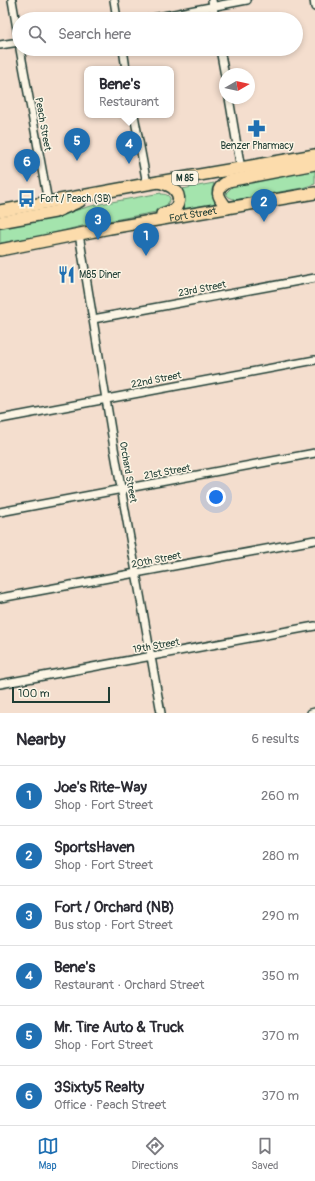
<!DOCTYPE html>
<html lang="en">
<head>
<meta charset="utf-8">
<style>
	:root { --surface:#fff; --page:#f2f2f3; --text:#2b2b33; --muted:#7c7c81; --line:#e1e1e2; --accent:#1f6fb2 }
	body { margin:0; font-family:Pangolin,sans-serif; background:var(--page); color:var(--text) }
	.compass { position:absolute; left:219px; top:68px; width:36px; height:36px; border-radius:50%; background:var(--surface); box-shadow:0 2px 6px #0003; rotate:81deg }
	.scale { position:absolute; left:12px; bottom:10px; width:98px; box-sizing:border-box; padding-left:4px; border:2px solid #1f3d34; border-top:0; font-size:11px; line-height:14px; white-space:nowrap; color:#1f3d34; -webkit-text-stroke:3px #fcf5e5; paint-order:stroke }
	.you { position:absolute; left:216px; top:497px; width:14px; height:14px; margin:-10px; border:3px solid #fff; border-radius:50%; background:#1a73e8; box-shadow:0 0 0 6px #1a73e833 }
	.badge { display:grid; place-items:center; width:26px; height:26px; border-radius:50%; background:var(--accent); color:#fff; font-size:13px; font-weight:700 }
	.pin { position:absolute; translate:-50% -33px; filter:drop-shadow(0 1px 2px #0008) }
	.pin::after { content:''; position:absolute; top:21px; width:14px; height:12px; background:inherit; clip-path:polygon(0 0,100% 0,50% 100%) }
	.popup { position:absolute; left:84px; top:66px; width:90px; height:52px; box-sizing:border-box; display:grid; place-content:center; border-radius:8px; background:var(--surface); filter:drop-shadow(0 1px 3px #0005); font-size:13px; white-space:nowrap; color:var(--muted) }
	.popup b { font-size:15px; color:var(--text) }
	.popup::after { content:''; position:absolute; left:50%; top:100%; margin-left:-8px; border:8px solid transparent; border-top-color:var(--surface) }
	.list { margin:0; padding:0; list-style:none }
	h2 { display:flex; justify-content:space-between; align-items:center; height:52px; margin:0; padding:0 16px; font-size:17px }
	h2 small { font-size:13px; font-weight:400; color:var(--muted) }
	.list li { display:grid; grid-template-columns:26px 1fr auto; gap:12px; align-items:center; box-sizing:border-box; height:60px; padding:0 16px; border-top:1px solid var(--line) }
	.list b { display:block; font-size:15px; white-space:nowrap }
	.list p { margin:0; font-size:13px; white-space:nowrap; color:var(--muted) }
	.list em { font-size:13px; font-style:normal; color:var(--muted) }
	.icon { flex:none; width:22px; height:22px; fill:none; stroke:currentColor; stroke-width:2; stroke-linecap:round; stroke-linejoin:round }
	.map { position:relative; flex:none; width:315px; height:713px; overflow:hidden }
	.search { position:absolute; background:var(--surface); box-shadow:0 2px 6px #0003; left:12px; right:12px; top:12px; height:44px; display:flex; align-items:center; gap:10px; box-sizing:border-box; padding:0 14px; border-radius:22px; color:var(--muted); font-size:15px }
	.sheet { height:412px; background:var(--surface) }
	nav { display:flex; justify-content:space-around; align-items:center; box-sizing:border-box; height:56px; border-top:1px solid var(--line); background:var(--surface); font-size:11px; color:var(--muted) }
	nav a { display:grid; justify-items:center; gap:2px }
	nav .on { color:var(--accent) }
	.map>svg:first-child { display:block }
</style>
</head>
<body>
<div class="map">
<svg width="315" height="713" viewBox="0 0 315 713">
	<rect width="100%" height="100%" fill="#f4dece"/>
	<filter id="ink" filterUnits="userSpaceOnUse"><feTurbulence type="fractalNoise" baseFrequency=".025" numOctaves="2"/><feDisplacementMap in="SourceGraphic" scale="8" xChannelSelector="R" yChannelSelector="G"/><feConvolveMatrix kernelMatrix="1 2 1 2 8 2 1 2 1" color-interpolation-filters="sRGB"/></filter>
	<g filter="url(#ink)">
		<path fill="#a4e4ad" stroke="#629070" d="M315 167V184L302 188 235 200 234 199C230 198 228 197 226 193L233 186Z
			M214 183 212 190 215 204 182 210C186 202 184 197 182 189Z
			M161 193V194C165 194 170 195 170 200L165 207 156 210V212L82 226 46 235 0 243V225L63 214 95 205Z"/>
		<g fill="none" stroke-linecap="round" stroke-linejoin="round">
			<defs>
				<path id="minor" d="M12 0 19 41
					M114 0 117 19
					M212 0 215 19
					M314 0 315 7
					M148 19 247 0
					M0 45 19 42
					M20 49 48 202
					M123 49 126 69
					M220 49 225 76
					M229 98 241 169
					M134 115 147 184
					M79 234 114 448 161 713
					M93 319 315 278
					M0 419 315 360
					M0 512 315 453
					M0 598 315 540
					M0 684 315 626
					M311 713 315 712"/>
				<g id="primary">
					<path d="M159 182C165 184 170 185 174 189 181 196 180 207 171 211 168 212 165 213 162 214"/>
					<path d="M227 208C218 197 213 190 228 181L315 164"/>
					<path d="M0 211 147 184 315 155"/>
					<path d="M0 222 55 212 80 201"/>
					<path id="s1" d="M0 250 110 228 315 193"/>
				</g>
			</defs>
			<use href="#minor" stroke="#1f3d34" stroke-width="10"/>
			<use href="#primary" stroke="#1f3d34" stroke-width="14"/>
			<use href="#minor" stroke="#fcf5e5" stroke-width="7"/>
			<use href="#primary" stroke="#fcdcac" stroke-width="11"/>
		</g>
	</g>
	<defs>
		<symbol id="pharmacy-bare" viewBox="-9 -9 18 18"><path d="M-2-6h4v4h4v4h-4v4h-4v-4h-4v-4h4Z" fill="#1f6fb2" stroke="#fcf5e5" stroke-width="2.5" paint-order="stroke"/></symbol>
		<symbol id="bus-bare" viewBox="-9 -9 18 18"><path d="M-5-6H5V4H4V6H2V4H-2V6H-4V4H-5ZM-3.5-4V0h7V-4ZM-3.5 1.2v1.5H-2V1.2ZM2 1.2v1.5H3.5V1.2Z" fill="#1f6fb2" stroke="#fcf5e5" stroke-width="2.5" paint-order="stroke"/></symbol>
		<symbol id="restaurant-bare" viewBox="-9 -9 18 18"><path d="M-5-6h1v4h1v-4h1v4h1v-4h1v5L-1.5 .5V6h-2V.5L-5-1ZM5-6V6H3V1.5H1.5Q1.5-4 5-6Z" fill="#1f6fb2" stroke="#fcf5e5" stroke-width="2.5" paint-order="stroke"/></symbol>
	</defs>
	<g fill-rule="evenodd">
		<use href="#pharmacy-bare" x="244" y="116" width="25" height="25"/>
		<use href="#bus-bare" x="14" y="186" width="25" height="25"/>
		<use href="#restaurant-bare" x="54" y="262" width="25" height="25"/>
	</g>
	<g text-anchor="middle" stroke-width="3" stroke-linejoin="round" paint-order="stroke">
		<rect fill="#fcf5e5" stroke="#617469" stroke-width="1" x="172" y="171" width="26" height="14" rx="3"/>
		<g font-size="9" font-weight="bold" fill="#1f3d34">
			<text x="185" y="181">M 85</text>
		</g>
		<g font-size="10" fill="#1f3d34" stroke="#fcf5e5">
			<text transform="translate(44 124) rotate(80)" y="4">Peach Street</text>
			<text dy="4" stroke="none"><textPath href="#s1" startOffset="196">Fort Street</textPath></text>
			<text transform="translate(202 288) rotate(-11)" y="4">23rd Street</text>
			<text transform="translate(156 379) rotate(-11)" y="4">22nd Street</text>
			<text transform="translate(167 471) rotate(-10)" y="4">21st Street</text>
			<text transform="translate(129 472) rotate(80)" y="4">Orchard Street</text>
			<text transform="translate(156 559) rotate(-11)" y="4">20th Street</text>
			<text transform="translate(156 645) rotate(-10)" y="4">19th Street</text>
		</g>
		<g font-size="10" fill="#1f3d34" stroke="#fcf5e5" text-anchor="start">
			<text x="257" y="149" text-anchor="middle">Benzer Pharmacy</text>
			<text x="40" y="202">Fort / Peach (SB)</text>
			<text x="79" y="278">M85 Diner</text>
		</g>
	</g>
</svg>
<svg class="compass" viewBox="-18 -18 36 36"><path d="M0-13l5 13h-10z" fill="#e53935"/><path d="M0 13l5-13h-10z" fill="#7c7c81"/></svg>
<div class="scale">100 m</div>
<div class="you"></div>
<div class="pin badge" style="left:146px;top:256px">1</div>
<div class="pin badge" style="left:264px;top:222px">2</div>
<div class="pin badge" style="left:98px;top:240px">3</div>
<div class="pin badge" style="left:129px;top:164px">4</div>
<div class="popup"><b>Bene's</b>Restaurant</div>
<div class="pin badge" style="left:77px;top:161px">5</div>
<div class="pin badge" style="left:27px;top:182px">6</div>
<div class="search"><svg class="icon" aria-label="search" viewBox="0 0 24 24"><circle cx="10" cy="10" r="6"/><path d="M15 15l6 6"/></svg>Search here</div>
</div>
<section class="sheet">
<h2>Nearby<small>6 results</small></h2>
<ul class="list">
<li><span class="badge">1</span><div><b>Joe's Rite-Way</b><p>Shop · Fort Street</p></div><em>260 m</em></li>
<li><span class="badge">2</span><div><b>SportsHaven</b><p>Shop · Fort Street</p></div><em>280 m</em></li>
<li><span class="badge">3</span><div><b>Fort / Orchard (NB)</b><p>Bus stop · Fort Street</p></div><em>290 m</em></li>
<li><span class="badge">4</span><div><b>Bene's</b><p>Restaurant · Orchard Street</p></div><em>350 m</em></li>
<li><span class="badge">5</span><div><b>Mr. Tire Auto &amp; Truck</b><p>Shop · Fort Street</p></div><em>370 m</em></li>
<li><span class="badge">6</span><div><b>3Sixty5 Realty</b><p>Office · Peach Street</p></div><em>370 m</em></li>
</ul>
</section>
<nav>
<a class="on"><svg class="icon" aria-label="map" viewBox="0 0 24 24"><path d="M3 6l6-2 6 2 6-2v14l-6 2-6-2-6 2zM9 4v14M15 6v14"/></svg>Map</a>
<a><svg class="icon" aria-label="directions" viewBox="0 0 24 24"><path d="M12 3l9 9-9 9-9-9zM9 14v-3h6M13 9l2 2-2 2"/></svg>Directions</a>
<a><svg class="icon" aria-label="saved" viewBox="0 0 24 24"><path d="M7 4h10v16l-5-4-5 4z"/></svg>Saved</a>
</nav>
</body>
</html>
